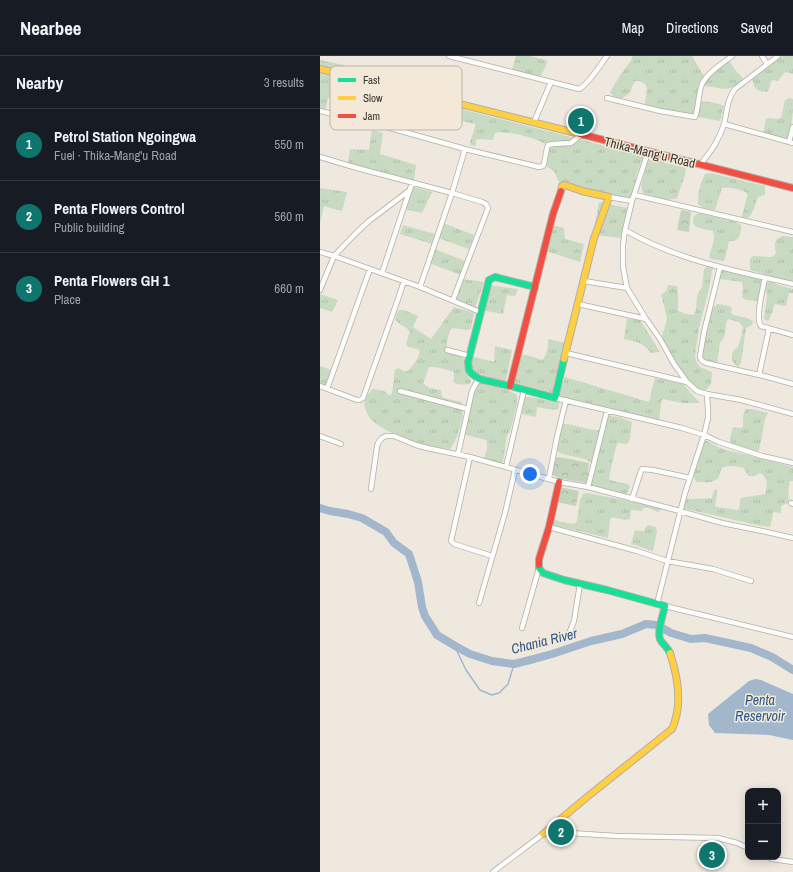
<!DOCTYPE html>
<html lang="en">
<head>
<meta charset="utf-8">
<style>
	:root { --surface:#171b24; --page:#20242c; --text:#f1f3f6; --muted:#9ea1a6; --line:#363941; --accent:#0f766e }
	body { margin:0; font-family:"Archivo Narrow",sans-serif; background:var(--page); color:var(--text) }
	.controls { position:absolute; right:12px; bottom:12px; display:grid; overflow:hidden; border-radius:8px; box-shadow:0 2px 10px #0003 }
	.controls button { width:36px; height:36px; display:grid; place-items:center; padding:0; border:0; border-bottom:1px solid var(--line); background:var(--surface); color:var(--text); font:20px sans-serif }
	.you { position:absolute; left:210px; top:418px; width:14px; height:14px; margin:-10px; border:3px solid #fff; border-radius:50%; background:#1a73e8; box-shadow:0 0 0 6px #1a73e833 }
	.badge { display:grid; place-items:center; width:26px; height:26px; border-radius:50%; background:var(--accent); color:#fff; font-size:13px; font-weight:700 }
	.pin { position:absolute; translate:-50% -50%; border:2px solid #fff; box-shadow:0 1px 4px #0006 }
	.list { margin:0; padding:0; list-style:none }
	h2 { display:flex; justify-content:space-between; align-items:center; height:52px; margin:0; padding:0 16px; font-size:17px }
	h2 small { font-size:13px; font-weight:400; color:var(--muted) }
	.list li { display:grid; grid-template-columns:26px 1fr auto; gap:12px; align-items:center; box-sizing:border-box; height:72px; padding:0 16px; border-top:1px solid var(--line) }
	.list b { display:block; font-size:15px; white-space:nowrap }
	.list p { margin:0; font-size:13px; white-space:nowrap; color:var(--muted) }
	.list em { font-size:13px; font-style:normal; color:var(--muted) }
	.map { position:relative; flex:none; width:473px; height:816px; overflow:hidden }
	header { display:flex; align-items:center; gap:24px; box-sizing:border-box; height:56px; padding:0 20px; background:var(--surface); border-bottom:1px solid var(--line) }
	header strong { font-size:19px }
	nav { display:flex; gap:22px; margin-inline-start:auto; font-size:14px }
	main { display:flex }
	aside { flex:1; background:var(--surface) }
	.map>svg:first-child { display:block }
</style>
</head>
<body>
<header>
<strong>Nearbee</strong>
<nav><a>Map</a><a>Directions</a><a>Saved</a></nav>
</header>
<main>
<aside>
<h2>Nearby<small>3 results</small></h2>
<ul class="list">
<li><span class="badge">1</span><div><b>Petrol Station Ngoingwa</b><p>Fuel · Thika-Mang'u Road</p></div><em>550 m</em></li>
<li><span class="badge">2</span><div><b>Penta Flowers Control</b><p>Public building</p></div><em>560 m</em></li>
<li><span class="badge">3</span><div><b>Penta Flowers GH 1</b><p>Place</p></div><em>660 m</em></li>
</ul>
</aside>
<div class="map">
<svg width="473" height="816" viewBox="0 0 473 816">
	<defs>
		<pattern id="grass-tufts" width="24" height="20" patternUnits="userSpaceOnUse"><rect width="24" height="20" fill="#c8dac2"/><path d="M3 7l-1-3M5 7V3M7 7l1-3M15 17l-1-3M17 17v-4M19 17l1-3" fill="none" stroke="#adbca7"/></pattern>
		<pattern id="forest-crowns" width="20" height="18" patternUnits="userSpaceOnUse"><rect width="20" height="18" fill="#c3d4bd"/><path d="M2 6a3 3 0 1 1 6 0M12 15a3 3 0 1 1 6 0" fill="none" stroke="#a8b7a3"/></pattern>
	</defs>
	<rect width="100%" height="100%" fill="#eee8df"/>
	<path fill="url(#grass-tufts)" d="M196 0H211L228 5 220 22 192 14Z
		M312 0H372L382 17 386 21 407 5 411 7C413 13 419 17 423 22 410 39 401 31 384 30L382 32 379 42 381 45 396 47 404 50 400 65 330 52 325 48 327 32 325 28 320 25H315C309 36 313 37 300 43L293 40 290 36 299 21 312 3Z
		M463 0H473V18L466 16C462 18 461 22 458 25L452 24C450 28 450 32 447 36 436 35 435 34 432 23Z
		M0 4 24 9 27 11 26 15 24 17 0 11Z
		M0 17 313 97 324 99C322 105 319 111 317 117 313 131 316 140 301 147L293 141 244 128 239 126 234 115 223 108 228 89C216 82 189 74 175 77L173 84C168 84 161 82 156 84V90L150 89C150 81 156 75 155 68L112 58 99 56 96 61 84 60 79 61 80 73 39 63 29 59 31 45V39L26 37H19L17 41 8 42 5 55H0Z
		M469 42 473 43C473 55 473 78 464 85L443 78 446 63 449 62 458 63 461 62 465 44Z
		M52 74 63 77 60 98 96 109 94 125 28 110 30 93 49 94Z
		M328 104H335L366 112 365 119 357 142C347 146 333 140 323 137L321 130Z
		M391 117 445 130V139L438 141C434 149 434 160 425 163L422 161C423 153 427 145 427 137 421 133 409 131 402 132L395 154 383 152 378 148C378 138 380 127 385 118Z
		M91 130 112 136 102 157 84 153Z
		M0 132 27 136 22 155 4 150 0 167Z
		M279 146 307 152 302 182 273 179Z
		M379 157 416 166 421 169C422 173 420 182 416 184 415 185 410 185 409 185L405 203 403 205 391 203 389 201C391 193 396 183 393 175 384 173 367 173 375 159Z
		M123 167 154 179 149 193 118 182Z
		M83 169 115 178 112 188 80 178Z
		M232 169 244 172 245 183 264 188 260 206 226 195Z
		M464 180 473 181V227L430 214V203L433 200 452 201 456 197C454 188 454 182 464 180Z
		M114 193 145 205 141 219 109 207Z
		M388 210 393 211 388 237 379 272 375 300 377 307 380 311 392 316 391 328 386 334 380 335 373 331 362 318 344 289 342 280 347 263 346 257 341 239 347 234 348 229 357 230 358 237V255L366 258 374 259 376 253 377 240 382 231 384 213Z
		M399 212 441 224 442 227 439 245 426 244 422 241 423 231 422 226 400 223 397 221Z
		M143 223 164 226 155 252 134 246Z
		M448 226H452L458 229 473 233V237H469L466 249 465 250 455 248C452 253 452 261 448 265L444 263 447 241 446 229Z
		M168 229 198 233 195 240 187 239 183 258 161 254Z
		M0 238 18 244 12 256 0 252Z
		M397 248 409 250 412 252 411 256 413 259 427 262 433 265 432 269 426 272 421 307 418 311C412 308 410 300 414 294 415 293 417 292 418 290 421 284 422 277 423 271L419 266 408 263 406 267 405 278 403 283 400 286 397 307 394 306H385C377 297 388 268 390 256L393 252Z
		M134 251 154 257 151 273 146 274 132 272C128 278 125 289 128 297L139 299 144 303C145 312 144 317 151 324L150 328C143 329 139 329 133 326L134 321V316C126 313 118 311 109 311 106 317 106 322 103 327L109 332 121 334 122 341C128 344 135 344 142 346 142 349 143 352 143 356 142 366 137 385 130 393 108 391 65 379 50 362 48 360 47 357 46 354 42 347 47 338 53 333L64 335 69 339 72 338 75 314 78 312 84 315H88C93 310 98 303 100 295L98 293 88 291 86 288 90 275C82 267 69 267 79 254H84L98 260 93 271 111 283Z
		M307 263 320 264 340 296 331 297C322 286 318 286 304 283Z
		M228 283 246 287 233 340 192 330 199 298 210 300 222 304C228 298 228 291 228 283Z
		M175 290 192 294 185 329 168 324 151 316 150 300 174 306Z
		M0 310 11 314 6 331 0 329Z
		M245 321 329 346 335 322 363 328 380 347H362L343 343 341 346 339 366 239 341Z
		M159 326C171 332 186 331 197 339V348L190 375 187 379 183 406 178 407 164 403 167 393V386L166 384 146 379 144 376 153 338Z
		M205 341C217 341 227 345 239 346V349L238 353C231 355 224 352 217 351L216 361 202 358 201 354 202 342Z
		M426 353H432L448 357C444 364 443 373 442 381 441 386 439 391 438 397L411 388 410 382 413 371 422 372 423 371C423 365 422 358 426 353Z
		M290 360 299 361 312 366 310 382 308 387 305 388 300 387C299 387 298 387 297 388 296 390 289 420 289 424L308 428 310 431 306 439 271 432 272 407C262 399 247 402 237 395 235 387 238 374 243 368 255 368 273 376 281 374L282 362Z
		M385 384 400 392 410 395 420 397 473 411V425H470C468 432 468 440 469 447L462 449 461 451V457L454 456 453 457 452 463 450 471 441 470 362 452 364 442 372 443 392 442 393 437 395 433 397 434C398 440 394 446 396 451L418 454C421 450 419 446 421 442L445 438C448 430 448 421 440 417L434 420H429L427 418 424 412C417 410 410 409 403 411 400 414 401 416 399 420 395 428 384 426 377 426 370 420 374 409 378 402 381 397 379 402 381 396 382 392 383 388 385 384Z
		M267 437 341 451V454L338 456 328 452H323L322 455 311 454 310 463 305 464 292 461 290 464 288 482 233 469V462C238 466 247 467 254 468L257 465 260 444 263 438Z
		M328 469 336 471 337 475 333 495 311 488 315 474 321 475H324L325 472Z"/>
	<path fill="url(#forest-crowns)" d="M361 154 371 156 369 176 357 174Z
		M237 401 245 402 269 407 267 427C258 425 238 424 232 418L233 410Z
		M239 431 259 435 256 450 236 446Z"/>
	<path fill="#a2b6cc" d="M435 623 441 624 473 638V684L449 679 395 677 389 669 388 658 429 625Z"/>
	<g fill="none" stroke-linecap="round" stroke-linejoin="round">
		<path stroke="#a2b6cc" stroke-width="1.5" d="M136 593 146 614 160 634 172 639 179 637 188 628 194 608"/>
		<path stroke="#a2b6cc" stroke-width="8" d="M0 452 10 455 28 458 42 462 66 476 74 487 89 498 98 526 102 551 105 560 117 579 137 591 150 598 172 605 194 608 210 604 232 598 271 585 302 578 326 568 337 569 351 577 371 583 385 582 431 592 452 601 473 614"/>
		<defs>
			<path id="street" d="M129 0 259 33C268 29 281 8 287 0
				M442 0 447 8
				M287 42 340 55 375 61C379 51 378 38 382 28 387 17 403 7 412 0
				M0 55 63 70 145 93 132 137 162 146 166 148 168 152 133 244
				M214 66 231 26
				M404 68 473 87
				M469 86 473 71
				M145 93 219 111 223 110 224 108 227 92 228 89 233 88 251 87 261 79
				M0 101 37 112 132 137 100 231
				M380 109C391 95 399 85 404 68 407 56 407 43 415 33L458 0
				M315 139 473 176
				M289 141 312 145 328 96
				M312 145 305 174 303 189V211L307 232 326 263 340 283 354 308 367 326 377 335 387 338 421 344 473 358
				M305 174C356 204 416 215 473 228
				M0 196 14 200 36 177 49 165 90 134
				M400 211 384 276 380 300C380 304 382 305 386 307L444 320 473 328
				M62 217 92 127
				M445 222C443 232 435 262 441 270L473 279
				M264 225 307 232
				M0 234 14 200 100 231 160 256
				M258 248 326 263
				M127 294 150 300
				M246 297 367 326
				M439 319 449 273
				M0 330 37 344H40L43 342 77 246 84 225
				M7 333 50 213
				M80 335 148 353
				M235 342 362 372 384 379 399 386 442 400 473 407
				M0 380 21 388
				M138 398 152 335 155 329 159 323
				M150 401 131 485 134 488 172 500
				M186 411 204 334
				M229 422 237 381 246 344
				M268 431 287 355
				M51 433 57 391 58 387 62 382 66 380H74L96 389 107 392 150 401 239 426 268 431 360 455 402 467 442 475 473 482
				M312 443 321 415 322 413 333 414 370 422
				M471 447 473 448
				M229 471 317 495 347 505 393 513 431 525
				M159 547 185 457 195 414
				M337 548 365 437 384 379 388 362V355L387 338
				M345 550 473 581
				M202 572 219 512
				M248 580 254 565 260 528
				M449 801 452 803 473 806
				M173 816 223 778 234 776 297 780 398 782 417 787 428 792"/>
			<path id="fast" d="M215 231 175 221 169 224 148 306 149 314 151 317 159 323 190 330 235 342 244 303
				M219 509V512L223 517 244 524 287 534 345 550C343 559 337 575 340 583 342 588 347 590 350 597"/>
			<path id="slow" d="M0 13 260 78
				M241 135 242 130 245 129 262 135 289 141 274 182 244 303
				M223 778 267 741 352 673C363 649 358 621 350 597"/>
			<path id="jam" d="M260 78 473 132
				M190 330 233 158 241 135
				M219 509V503L229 471 239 426"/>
		</defs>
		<use href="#street" stroke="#b3aea7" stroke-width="6"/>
		<use href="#fast" stroke="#b3aea7" stroke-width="8"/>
		<use href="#slow" stroke="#b3aea7" stroke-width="8"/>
		<use href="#jam" stroke="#b3aea7" stroke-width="8"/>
		<use href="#street" stroke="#fcfcfa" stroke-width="4.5"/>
		<use href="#fast" stroke="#16e098" stroke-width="6"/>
		<use href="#slow" stroke="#ffcf43" stroke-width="6"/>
		<use href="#jam" stroke="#f24e42" stroke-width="6"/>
	</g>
	<g text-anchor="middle" stroke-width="3" stroke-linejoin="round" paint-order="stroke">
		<g font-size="13" fill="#3b3731" stroke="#f4e9d9">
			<text transform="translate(330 96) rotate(14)" y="5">Thika-Mang'u Road</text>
		</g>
		<g font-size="14" font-style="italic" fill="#2d598a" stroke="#f4e9d9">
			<text transform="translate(224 585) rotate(-14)" y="5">Chania River</text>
			<text x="440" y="649">Penta<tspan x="440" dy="16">Reservoir</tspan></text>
		</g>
	</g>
	<rect x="10" y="10" width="132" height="64" rx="6" fill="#f4e9d9" stroke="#bcb4a7" stroke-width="1"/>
	<rect x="18" y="22" width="18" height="4" fill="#16e098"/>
	<rect x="18" y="40" width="18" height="4" fill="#ffcf43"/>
	<rect x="18" y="58" width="18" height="4" fill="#f24e42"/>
	<g font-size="11" fill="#3b3731">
		<text x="43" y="28">Fast</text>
		<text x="43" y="46">Slow</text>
		<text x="43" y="64">Jam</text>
	</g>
</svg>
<div class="controls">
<button>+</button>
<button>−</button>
</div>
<div class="you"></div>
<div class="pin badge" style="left:261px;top:65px">1</div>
<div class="pin badge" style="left:241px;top:776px">2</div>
<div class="pin badge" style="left:392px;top:799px">3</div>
</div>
</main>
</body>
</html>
